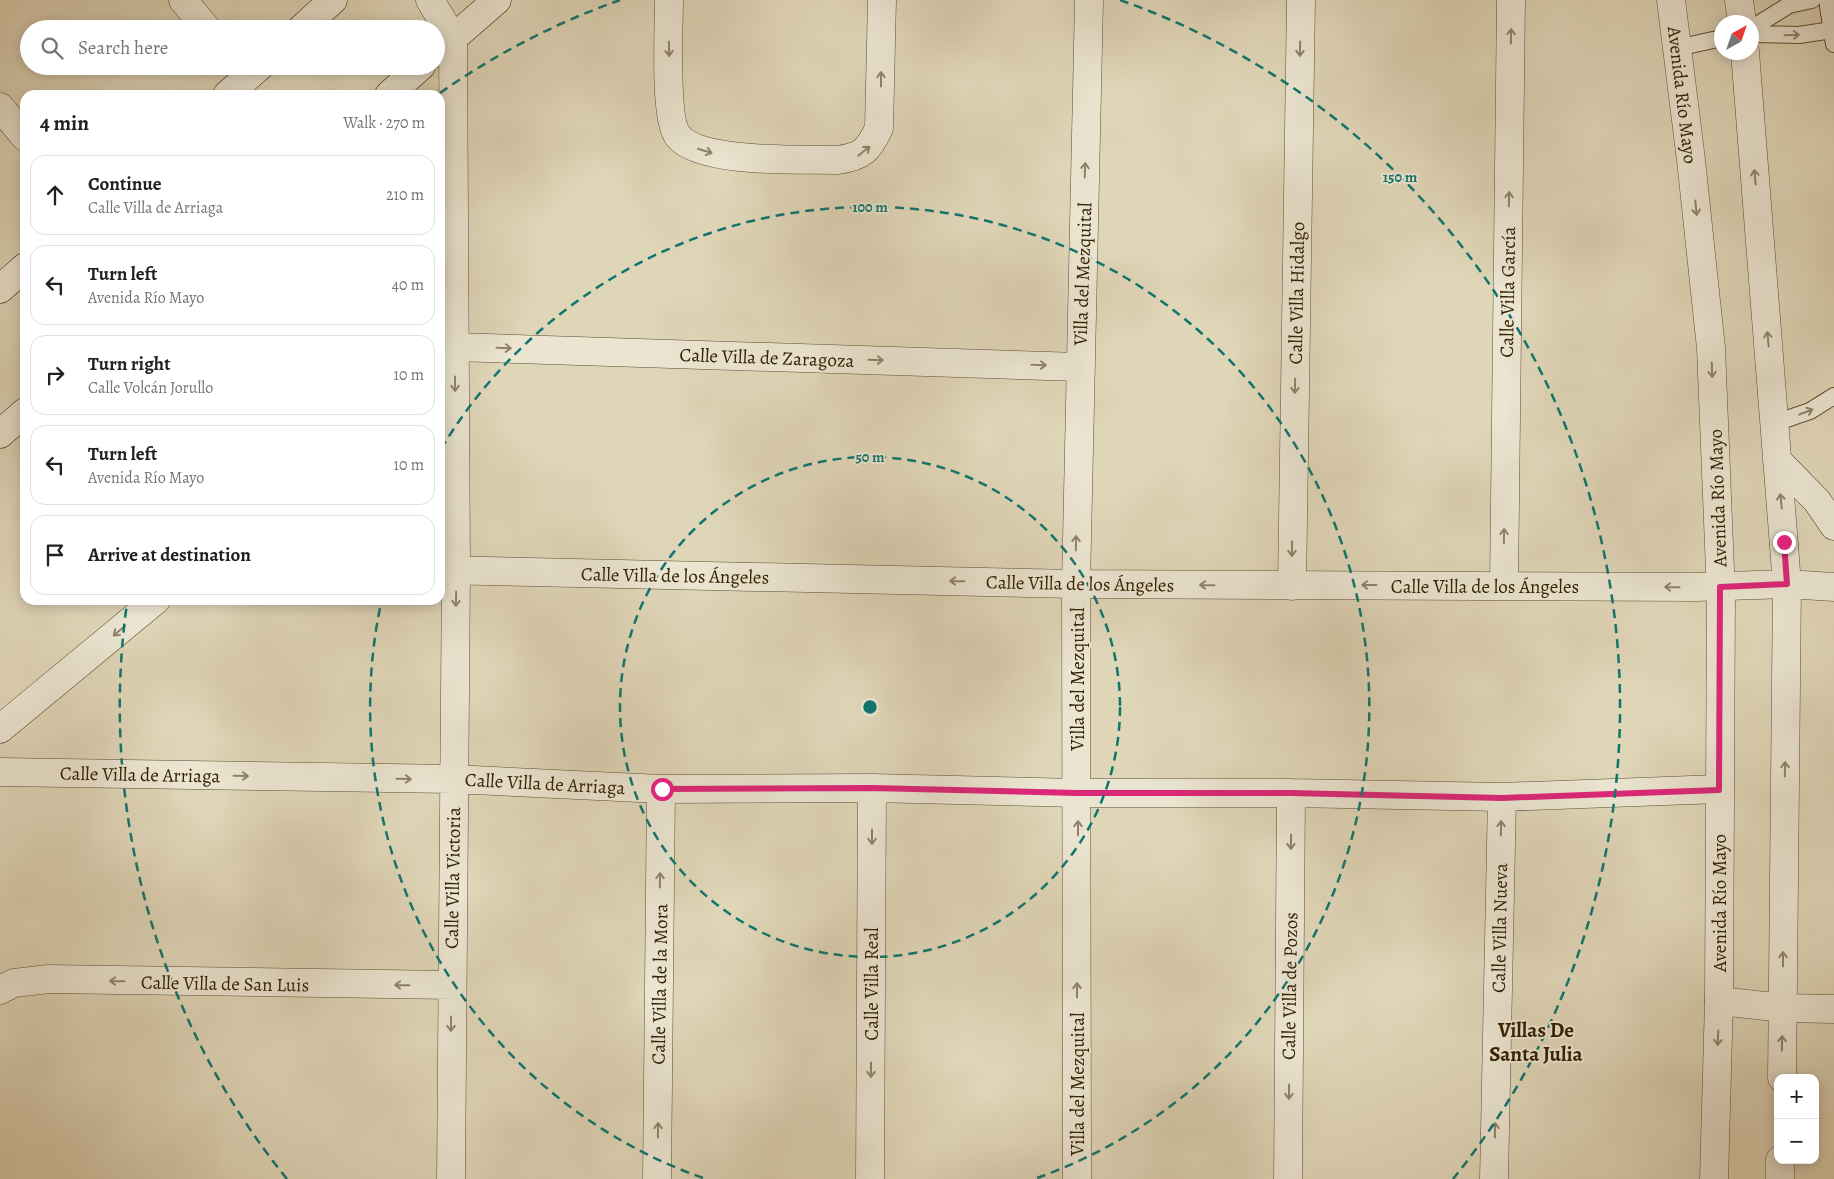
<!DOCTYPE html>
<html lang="en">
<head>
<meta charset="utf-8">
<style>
	:root { --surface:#fff; --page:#f6f6f6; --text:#202124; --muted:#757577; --line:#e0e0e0 }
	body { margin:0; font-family:Alegreya,serif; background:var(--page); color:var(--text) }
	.controls { position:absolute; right:15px; bottom:15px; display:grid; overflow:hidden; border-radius:10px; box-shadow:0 2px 12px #0003 }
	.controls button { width:45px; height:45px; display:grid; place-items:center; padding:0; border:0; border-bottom:1px solid var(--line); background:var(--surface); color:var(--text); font:25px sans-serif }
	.compass { position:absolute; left:1714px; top:15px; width:45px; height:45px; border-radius:50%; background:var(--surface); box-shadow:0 2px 12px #0003; rotate:40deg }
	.stop { position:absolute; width:15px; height:15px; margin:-11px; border:4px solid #db2777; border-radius:50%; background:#fff }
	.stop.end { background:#db2777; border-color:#fff; box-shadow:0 1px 5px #0008 }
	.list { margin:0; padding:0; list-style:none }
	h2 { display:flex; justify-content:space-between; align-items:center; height:65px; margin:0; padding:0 20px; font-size:21px }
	h2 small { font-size:16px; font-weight:400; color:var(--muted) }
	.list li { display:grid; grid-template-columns:32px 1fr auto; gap:15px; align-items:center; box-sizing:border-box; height:80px; margin:0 10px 10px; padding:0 10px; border:1px solid var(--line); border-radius:15px }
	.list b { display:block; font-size:19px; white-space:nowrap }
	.list p { margin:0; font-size:16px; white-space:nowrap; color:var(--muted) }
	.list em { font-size:16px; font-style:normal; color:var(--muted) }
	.icon { flex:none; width:28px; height:28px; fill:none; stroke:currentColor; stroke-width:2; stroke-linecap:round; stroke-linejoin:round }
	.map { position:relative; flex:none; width:1834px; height:1179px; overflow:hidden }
	.search { position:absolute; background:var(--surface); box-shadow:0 2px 12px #0003; left:20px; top:20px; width:425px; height:55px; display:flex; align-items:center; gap:12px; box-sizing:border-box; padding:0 18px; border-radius:28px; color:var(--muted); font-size:19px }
	.panel { position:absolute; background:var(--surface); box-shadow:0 2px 12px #0003; left:20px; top:90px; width:425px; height:515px; border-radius:15px }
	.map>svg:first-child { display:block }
</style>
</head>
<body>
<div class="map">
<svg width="1834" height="1179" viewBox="0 0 1834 1179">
	<rect width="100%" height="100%" fill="#dfd5b7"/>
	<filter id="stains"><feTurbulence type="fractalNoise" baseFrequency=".004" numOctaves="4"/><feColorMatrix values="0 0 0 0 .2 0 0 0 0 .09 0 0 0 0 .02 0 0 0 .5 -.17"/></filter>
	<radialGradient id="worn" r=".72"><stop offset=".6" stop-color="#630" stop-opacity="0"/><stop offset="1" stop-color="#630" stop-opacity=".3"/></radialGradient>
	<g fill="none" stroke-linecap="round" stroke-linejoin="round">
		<defs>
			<path id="service" d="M1827 0 1834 44
				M1752 28 1789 5 1812 0
				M1752 34 1799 35 1832 30
				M1677 48 1722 38
				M1775 423 1810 411 1834 396"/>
			<path id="minor" d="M183 0 207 29
				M430 0 453 38 456 571 451 1179
				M669 0C669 26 664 119 678 136 700 164 802 159 837 160 862 157 869 150 879 128L882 0
				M0 107 25 137
				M455 347 1079 367
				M440 570 1076 584 1696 587 1787 584 1834 587
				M1504 585 1511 0
				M1292 586 1301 0
				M0 729 156 600
				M0 772 453 779 661 789 872 788 1078 793H1291L1502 797 1719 789
				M0 990 14 983 49 979 451 985
				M1719 1001 1783 1008 1834 1009
				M657 1179 661 789
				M870 1179 872 788
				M1077 1179 1076 584 1089 0
				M1288 1179 1291 793
				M1494 1179 1502 797"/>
			<path id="tertiary" d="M1671 0 1691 160 1711 348 1721 595 1719 1001 1714 1179
				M1739 0 1742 22
				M1745 52 1787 584 1782 1078
				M1777 460 1817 501 1834 526
				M1780 1179V1160"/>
			<path id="secondary" d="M301 29 333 0
				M436 53 497 0
				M227 95 260 66
				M389 95 421 66
				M0 289 25 267
				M0 434 25 412"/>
		</defs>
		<use href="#service" stroke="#604e30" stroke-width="18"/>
		<use href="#minor" stroke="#604e30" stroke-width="29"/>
		<use href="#tertiary" stroke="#604e30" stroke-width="29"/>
		<use href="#secondary" stroke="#362103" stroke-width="29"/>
		<use href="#service" stroke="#eae4d0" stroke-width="16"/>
		<use href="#minor" stroke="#eae4d0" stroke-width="28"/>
		<use href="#tertiary" stroke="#eae4d0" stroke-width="28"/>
		<use href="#secondary" stroke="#eae4d0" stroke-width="28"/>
	</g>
	<defs><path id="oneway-shaft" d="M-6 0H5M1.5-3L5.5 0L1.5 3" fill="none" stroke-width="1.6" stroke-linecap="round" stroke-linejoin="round" transform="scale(1.25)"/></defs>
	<g stroke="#90826a">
		<use href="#oneway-shaft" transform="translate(1792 35) rotate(-2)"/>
		<use href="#oneway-shaft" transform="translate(1511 36) rotate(-89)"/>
		<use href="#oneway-shaft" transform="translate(669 49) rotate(89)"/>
		<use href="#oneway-shaft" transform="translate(1300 49) rotate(91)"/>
		<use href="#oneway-shaft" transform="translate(881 79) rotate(-90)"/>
		<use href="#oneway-shaft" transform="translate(705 151) rotate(17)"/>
		<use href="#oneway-shaft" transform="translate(864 151) rotate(-39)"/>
		<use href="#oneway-shaft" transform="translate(1085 170) rotate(-88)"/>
		<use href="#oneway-shaft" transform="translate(1755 177) rotate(-95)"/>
		<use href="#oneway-shaft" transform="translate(1509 199) rotate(-89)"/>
		<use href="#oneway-shaft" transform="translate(1696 208) rotate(84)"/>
		<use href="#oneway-shaft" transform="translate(1768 339) rotate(-95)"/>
		<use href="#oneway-shaft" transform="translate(504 348) rotate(2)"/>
		<use href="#oneway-shaft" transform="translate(876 360) rotate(2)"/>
		<use href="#oneway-shaft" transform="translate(1039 365) rotate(2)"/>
		<use href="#oneway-shaft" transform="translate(1712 370) rotate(88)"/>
		<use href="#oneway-shaft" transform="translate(455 384) rotate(90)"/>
		<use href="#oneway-shaft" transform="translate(1295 386) rotate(91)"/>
		<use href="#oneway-shaft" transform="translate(1806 412) rotate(-21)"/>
		<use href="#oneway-shaft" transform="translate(1781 501) rotate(-96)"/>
		<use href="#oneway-shaft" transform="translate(1504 536) rotate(-89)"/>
		<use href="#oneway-shaft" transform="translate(1076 543) rotate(-89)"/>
		<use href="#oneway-shaft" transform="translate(1292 549) rotate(91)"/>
		<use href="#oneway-shaft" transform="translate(957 581) rotate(-179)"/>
		<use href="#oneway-shaft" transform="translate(1207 585) rotate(-179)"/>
		<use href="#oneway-shaft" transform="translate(1369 585) rotate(180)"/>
		<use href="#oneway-shaft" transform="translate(1672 587) rotate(-179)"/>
		<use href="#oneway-shaft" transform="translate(456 599) rotate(91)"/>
		<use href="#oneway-shaft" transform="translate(119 631) rotate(140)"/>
		<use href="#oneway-shaft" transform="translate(1785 769) rotate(-89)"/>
		<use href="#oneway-shaft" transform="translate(241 776) rotate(1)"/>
		<use href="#oneway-shaft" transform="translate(404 779) rotate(1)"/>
		<use href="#oneway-shaft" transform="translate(1078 828) rotate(-90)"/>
		<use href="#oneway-shaft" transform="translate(1501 828) rotate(-89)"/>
		<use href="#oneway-shaft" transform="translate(872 837) rotate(90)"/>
		<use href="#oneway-shaft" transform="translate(1291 842) rotate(91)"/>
		<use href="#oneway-shaft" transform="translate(660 880) rotate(-89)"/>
		<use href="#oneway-shaft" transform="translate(1783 959) rotate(-90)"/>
		<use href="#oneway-shaft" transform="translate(117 981) rotate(-179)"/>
		<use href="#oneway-shaft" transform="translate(402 985) rotate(-179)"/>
		<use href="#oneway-shaft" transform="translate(1077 990) rotate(-90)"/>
		<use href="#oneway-shaft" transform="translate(451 1024) rotate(90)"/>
		<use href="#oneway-shaft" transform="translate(1718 1038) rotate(92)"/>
		<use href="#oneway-shaft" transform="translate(1782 1043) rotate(-89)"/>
		<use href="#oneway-shaft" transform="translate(871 1070) rotate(90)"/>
		<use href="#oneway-shaft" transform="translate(1289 1092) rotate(91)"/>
		<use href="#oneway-shaft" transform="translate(658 1130) rotate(-89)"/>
		<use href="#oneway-shaft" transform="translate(1495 1130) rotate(-89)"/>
	</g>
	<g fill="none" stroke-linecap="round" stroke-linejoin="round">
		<path stroke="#db2777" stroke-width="6" d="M662 789 872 788 1078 793H1291L1502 798 1719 790 1720 587 1787 584 1784 542"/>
	</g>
	<g fill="none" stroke="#0f766e" stroke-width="2.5" stroke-dasharray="9 6">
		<circle cx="870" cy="707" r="250"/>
		<path d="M703 1178A500 500 0 0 1 381 603M441 449A500 500 0 1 1 1037 1178"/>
		<path d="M287 1179A750 750 0 0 1 127 603M440 93A750 750 0 0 1 620 0M1120 0A750 750 0 0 1 1453 1179"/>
	</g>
	<g text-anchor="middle" stroke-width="4" stroke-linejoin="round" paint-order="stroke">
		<g font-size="19" fill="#362103" stroke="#eae4d0">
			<text transform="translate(1683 95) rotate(83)" y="7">Avenida Río Mayo</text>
			<text transform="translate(1082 274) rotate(-88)" y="7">Villa del Mezquital</text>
			<text transform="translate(1507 292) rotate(-89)" y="7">Calle Villa García</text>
			<text transform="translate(1296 293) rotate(-89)" y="7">Calle Villa Hidalgo</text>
			<text transform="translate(767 357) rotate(2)" y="7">Calle Villa de Zaragoza</text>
			<text transform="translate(1717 498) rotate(-92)" y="7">Avenida Río Mayo</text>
			<text transform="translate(675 575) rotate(1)" y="7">Calle Villa de los Ángeles</text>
			<text transform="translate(1080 583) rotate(1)" y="7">Calle Villa de los Ángeles</text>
			<text x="1485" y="593">Calle Villa de los Ángeles</text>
			<text transform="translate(1077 679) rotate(-90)" y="7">Villa del Mezquital</text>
			<text transform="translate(140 774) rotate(1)" y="7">Calle Villa de Arriaga</text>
			<text transform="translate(545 783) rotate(3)" y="7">Calle Villa de Arriaga</text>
			<text transform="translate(452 878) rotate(-89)" y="7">Calle Villa Victoria</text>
			<text transform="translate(1719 903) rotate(-90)" y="7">Avenida Río Mayo</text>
			<text transform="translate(1499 928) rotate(-89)" y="7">Calle Villa Nueva</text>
			<text transform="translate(225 983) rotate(1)" y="7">Calle Villa de San Luis</text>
			<text transform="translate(659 984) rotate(-89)" y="7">Calle Villa de la Mora</text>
			<text transform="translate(871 984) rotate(-90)" y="7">Calle Villa Real</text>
			<text transform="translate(1289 986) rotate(-89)" y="7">Calle Villa de Pozos</text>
			<text transform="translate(1077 1084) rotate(-90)" y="7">Villa del Mezquital</text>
		</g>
		<g font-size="21" font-weight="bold" fill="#362103" stroke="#eae4d0">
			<text x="1536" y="1037">Villas De<tspan x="1536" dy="24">Santa Julia</tspan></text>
		</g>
	</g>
	<circle cx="870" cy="707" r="8" fill="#0f766e" stroke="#eae4d0" stroke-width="2.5"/>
	<g font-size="15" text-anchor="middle" font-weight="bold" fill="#0f766e" stroke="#eae4d0" stroke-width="4" stroke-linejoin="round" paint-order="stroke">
		<text x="1400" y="182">150 m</text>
		<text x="870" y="212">100 m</text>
		<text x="870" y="462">50 m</text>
	</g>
	<rect width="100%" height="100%" filter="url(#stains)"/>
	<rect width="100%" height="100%" fill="url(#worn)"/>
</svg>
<div class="controls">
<button>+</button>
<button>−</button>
</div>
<svg class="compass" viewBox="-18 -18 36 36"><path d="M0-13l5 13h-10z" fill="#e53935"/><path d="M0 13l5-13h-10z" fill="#757577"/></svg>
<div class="stop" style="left:662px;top:789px"></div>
<div class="stop end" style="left:1784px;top:542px"></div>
<div class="search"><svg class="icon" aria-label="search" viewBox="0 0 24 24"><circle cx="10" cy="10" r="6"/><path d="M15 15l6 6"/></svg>Search here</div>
<section class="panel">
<h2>4 min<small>Walk · 270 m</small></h2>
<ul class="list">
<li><svg class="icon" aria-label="ahead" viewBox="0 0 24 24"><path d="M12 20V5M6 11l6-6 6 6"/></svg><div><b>Continue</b><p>Calle Villa de Arriaga</p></div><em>210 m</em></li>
<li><svg class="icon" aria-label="left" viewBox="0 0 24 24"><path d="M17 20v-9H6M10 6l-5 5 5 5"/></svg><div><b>Turn left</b><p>Avenida Río Mayo</p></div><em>40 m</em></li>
<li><svg class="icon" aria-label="right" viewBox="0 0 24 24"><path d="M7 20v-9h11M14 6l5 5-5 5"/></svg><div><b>Turn right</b><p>Calle Volcán Jorullo</p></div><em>10 m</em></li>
<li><svg class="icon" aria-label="left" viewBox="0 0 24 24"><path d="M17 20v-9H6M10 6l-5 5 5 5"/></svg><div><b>Turn left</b><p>Avenida Río Mayo</p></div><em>10 m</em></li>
<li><svg class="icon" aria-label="arrive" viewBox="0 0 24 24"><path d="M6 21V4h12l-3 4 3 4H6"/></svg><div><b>Arrive at destination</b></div></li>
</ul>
</section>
</div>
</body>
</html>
